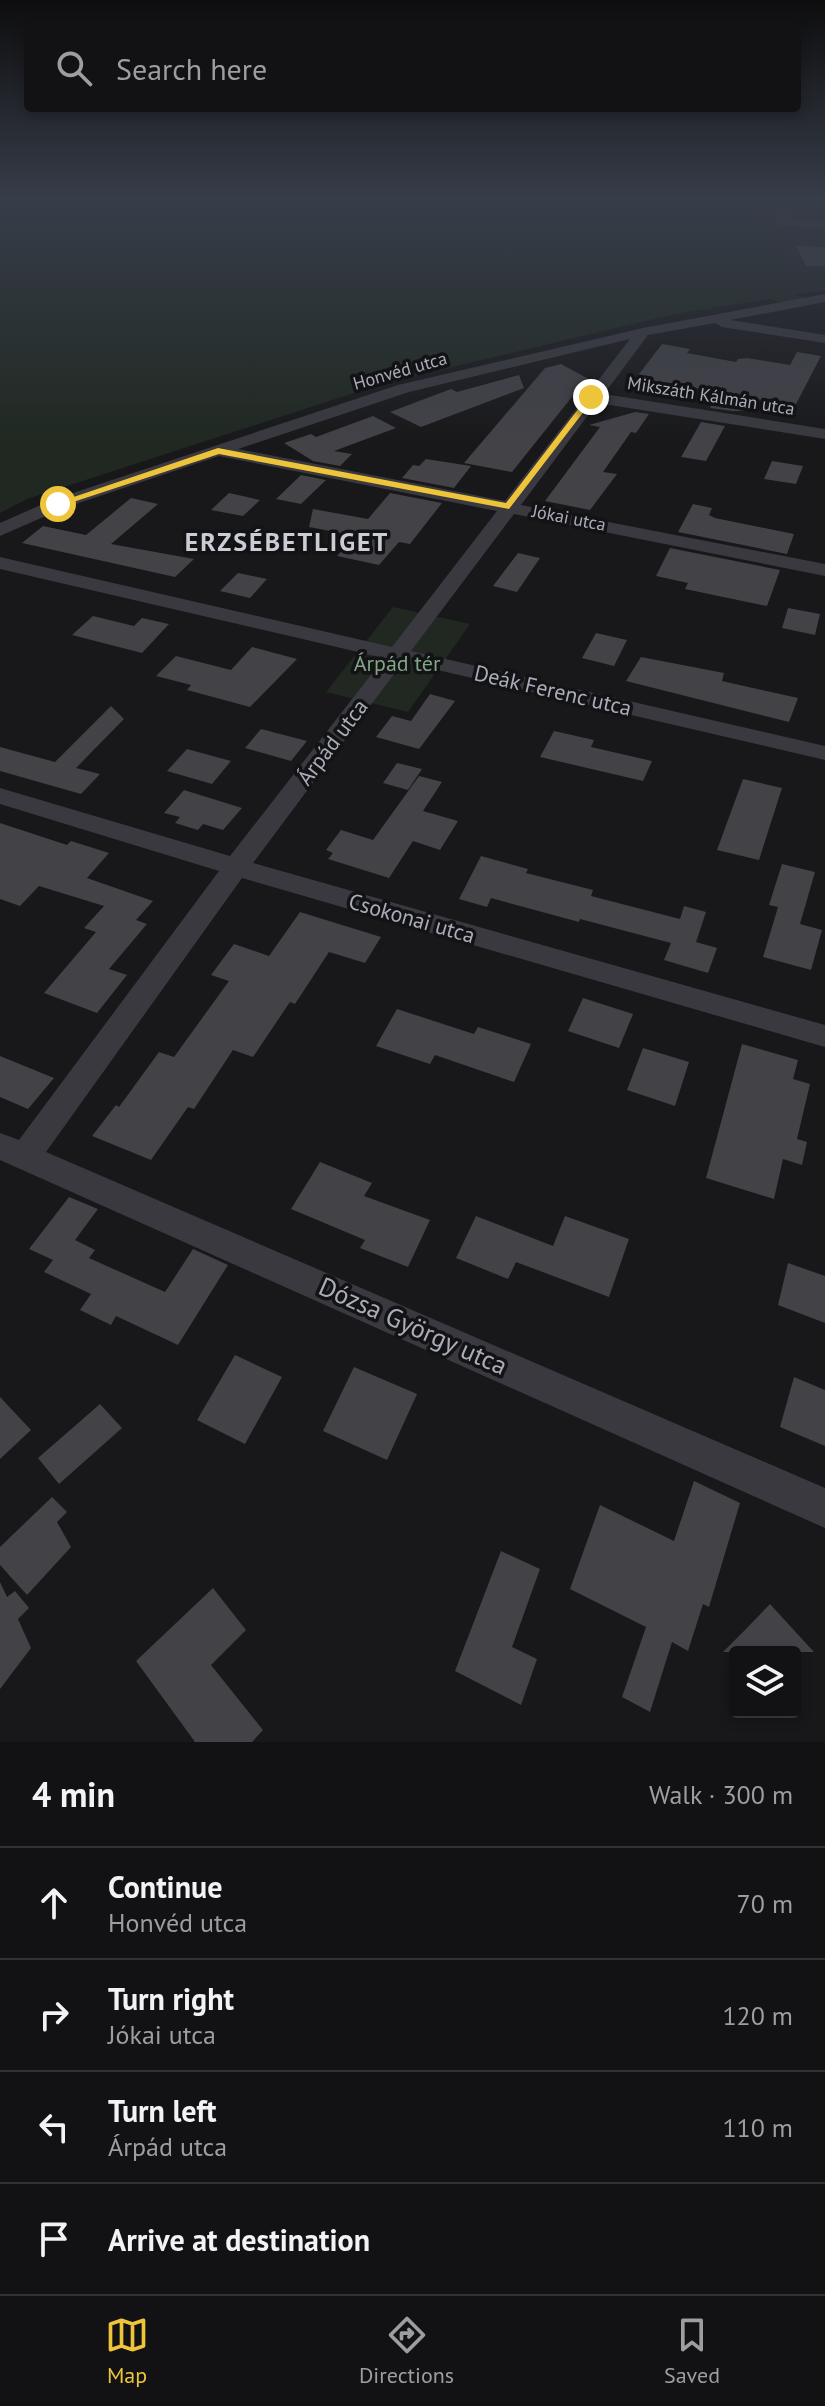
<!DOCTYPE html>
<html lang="en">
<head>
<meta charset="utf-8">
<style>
	:root { --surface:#121214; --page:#1f2022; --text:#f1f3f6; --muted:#9c9ea0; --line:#313234; --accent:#eec43b }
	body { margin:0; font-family:"PT Sans",sans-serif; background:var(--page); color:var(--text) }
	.controls { position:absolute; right:24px; bottom:24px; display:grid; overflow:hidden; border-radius:8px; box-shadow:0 4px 12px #0003 }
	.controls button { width:72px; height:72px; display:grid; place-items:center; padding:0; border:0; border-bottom:2px solid var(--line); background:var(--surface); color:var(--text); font:40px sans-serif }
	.stop { position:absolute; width:24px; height:24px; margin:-18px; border:6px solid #eec43b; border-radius:50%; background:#fff }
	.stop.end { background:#eec43b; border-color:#fff; box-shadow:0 2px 8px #0008 }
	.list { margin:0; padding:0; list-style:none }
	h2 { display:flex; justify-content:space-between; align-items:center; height:104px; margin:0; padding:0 32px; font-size:34px }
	h2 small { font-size:26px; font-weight:400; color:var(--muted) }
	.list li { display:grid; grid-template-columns:52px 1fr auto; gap:24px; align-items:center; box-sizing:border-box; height:112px; padding:0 32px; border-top:2px solid var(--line) }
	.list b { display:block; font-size:30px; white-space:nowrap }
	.list p { margin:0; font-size:26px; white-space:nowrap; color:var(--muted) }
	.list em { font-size:26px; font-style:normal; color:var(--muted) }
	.icon { flex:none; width:44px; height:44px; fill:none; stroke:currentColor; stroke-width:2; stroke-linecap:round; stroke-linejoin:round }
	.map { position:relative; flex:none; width:825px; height:1742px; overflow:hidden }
	.search { position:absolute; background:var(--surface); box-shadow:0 4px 12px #0003; left:24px; right:24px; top:24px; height:88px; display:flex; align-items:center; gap:20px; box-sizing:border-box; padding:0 28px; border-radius:8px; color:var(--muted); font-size:30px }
	.sheet { height:552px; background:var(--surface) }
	nav { display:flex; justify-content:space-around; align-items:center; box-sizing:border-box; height:112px; border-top:2px solid var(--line); background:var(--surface); font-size:22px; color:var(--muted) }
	nav a { display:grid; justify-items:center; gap:4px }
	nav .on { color:var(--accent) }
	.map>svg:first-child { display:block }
</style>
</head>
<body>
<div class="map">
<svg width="825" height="1742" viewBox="0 0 825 1742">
	<rect width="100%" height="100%" fill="#18181a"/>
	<path fill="#242427" d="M763 200H825V291L810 292 764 223Z"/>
	<path fill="#202821" d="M0 200H763L764 223 810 292 794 295 809 298 782 303 769 299 675 314 385 383 27 499 0 513Z
		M393 607 470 624 408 712 326 692Z"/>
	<path fill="#424247" d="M796 246 825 247V266H806Z
		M662 344 690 349 687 353 736 362 738 359 747 358 790 365 797 352 821 356 795 406 750 399 743 411H733L710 408 719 392 672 384 667 392 630 386Z
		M561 364 587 378 512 472 464 463 545 368Z
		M519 375 524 388 421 427 390 412 451 389 457 392Z
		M635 412 649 414 636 433 631 432 603 472 617 474 590 510 545 501 600 427 589 425Z
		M373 416 396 428 334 451 352 454 340 466 313 461 284 443 311 434 316 437Z
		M701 422 725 426 706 461 681 457Z
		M426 459 471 466 454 488 402 478 413 465 419 466Z
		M772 461 803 466 796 484 764 479Z
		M301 475 326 480 301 504 276 499Z
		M229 493 260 500 243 516 211 510Z
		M390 493 442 503 410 544 399 542 379 565 337 556 356 536 309 527 313 509 368 519Z
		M131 498 158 504 111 544 194 559 175 577 22 543 43 526 86 535Z
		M693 504 712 508 709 515 715 518 794 534 787 554 678 532Z
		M670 548 780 570 767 606 685 589 688 583 656 576Z
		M518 553 540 558 517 592 493 586Z
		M238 573 267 579 250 598 220 591Z
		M788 608 820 614 815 635 782 628Z
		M93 616 134 626 142 618 169 624 142 653 72 635Z
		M596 633 627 640 614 666 582 658Z
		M252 647 297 659 250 707 187 690 191 685 156 676 176 656 231 670Z
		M641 657 724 673 722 681 798 698 789 722 626 681Z
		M430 694 455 701 419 749 376 737 392 716 411 721Z
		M111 706 124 719 76 768 100 774 81 794 0 771V747L55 762Z
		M261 729 307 741 291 761 245 748Z
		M554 731 594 740 591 747 652 761 643 781 540 757Z
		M187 749 231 761 212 784 167 771Z
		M397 763 422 769 408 790 383 783Z
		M419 776 442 782 423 811 458 821 440 850 413 841 389 878 328 859 333 853 326 850 341 830 373 840Z
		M743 779 782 788 759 860 717 850Z
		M184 790 242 808 223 830 203 824 198 830 175 823 180 817 164 813Z
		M0 823 67 845 71 841 109 853 87 878 153 901 136 920 147 924 109 969 127 975 97 1013 44 993 96 932 84 928 104 906 39 886 20 906 0 899Z
		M481 856 528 869 526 873 593 890 591 896 680 919 684 906 706 912 696 942 717 948 708 973 664 960 671 943 580 919 579 922 491 898 487 907 459 899Z
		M782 864 815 872 800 924 822 930 811 970 763 957 778 907 769 905Z
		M300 912 381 937 365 963 329 952 295 1004 290 1002 253 1057 233 1050 194 1109 188 1107 151 1160 92 1136 116 1105 119 1107 159 1052 174 1057 229 981 211 975 234 944 269 956Z
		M583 998 633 1014 619 1048 568 1031Z
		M397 1009 474 1034 478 1027 531 1044 514 1082 435 1055 430 1064 376 1046Z
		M742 1044 798 1060 793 1079 810 1084 797 1139 807 1142 802 1165 783 1159 774 1199 706 1178Z
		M643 1048 689 1062 675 1106 627 1090Z
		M0 1056 54 1078 28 1109 0 1097Z
		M320 1162 372 1183 364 1196 430 1220 408 1267 360 1248 365 1240 291 1209Z
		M69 1197 98 1209 75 1240 95 1250 89 1258 165 1292 193 1249 228 1265 178 1345 116 1316 111 1325 80 1310 91 1294 44 1272 53 1260 29 1249Z
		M476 1216 553 1246 565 1216 629 1239 609 1297 516 1262 508 1279 456 1258Z
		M788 1263 825 1276V1323L778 1305Z
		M235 1355 282 1377 245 1444 197 1420Z
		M354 1367 417 1394 387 1460 323 1431Z
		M794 1377 825 1390V1446L780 1427Z
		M0 1397 31 1430 0 1459Z
		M100 1404 122 1428 59 1484 38 1458Z
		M694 1481 740 1503 709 1607 703 1604 688 1651 672 1642 650 1712 622 1697 646 1627 570 1589 600 1505 674 1541Z
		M52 1497 67 1512 57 1522 71 1547 27 1595 0 1565V1547Z
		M501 1551 540 1569 512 1647 537 1659 521 1705 455 1671Z
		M0 1582 7 1597 15 1591 29 1608 18 1619 31 1648 0 1689Z
		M213 1588 246 1630 211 1665 263 1730 252 1742H195L136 1661Z
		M770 1604 814 1652H723L746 1629Z"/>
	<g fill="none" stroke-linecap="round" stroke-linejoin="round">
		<path fill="#39393f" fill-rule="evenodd" d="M781 210 785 211 788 219 825 221V229L778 225 775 214Z
			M825 294V302L730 320 825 335V343L722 327 715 323 648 335 604 394 825 429V439L597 403 521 505 825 564V576L514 514 411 651 825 746V760L403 662 253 863 825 1025V1047L242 878 46 1152 825 1488V1528L0 1160V1133L19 1140 219 871 0 804V788L230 856 384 658 0 569V557L392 647 497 511 219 456 64 508 0 536V523L52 500 398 385 643 328ZM630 339 505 501 238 449 409 392Z"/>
	</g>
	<linearGradient id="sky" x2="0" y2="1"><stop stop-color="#0d0d0e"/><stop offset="0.45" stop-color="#373d49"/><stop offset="1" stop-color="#373d49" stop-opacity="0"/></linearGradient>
	<rect width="825" height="444" fill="url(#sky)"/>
	<path fill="#eec43b" d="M589 395 595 397 509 509 219 454 61 506 53 504 218 448 506 503Z"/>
	<g text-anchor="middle" stroke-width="7" stroke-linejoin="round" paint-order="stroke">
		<g font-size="18" fill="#aaadb9" stroke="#131315">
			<text transform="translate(400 371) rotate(-16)" y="6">Honvéd utca</text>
			<text transform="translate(711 396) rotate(9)" y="6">Mikszáth Kálmán utca</text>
			<text transform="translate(569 518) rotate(11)" y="6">Jókai utca</text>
		</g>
		<g font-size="22" fill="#82a487" stroke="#131315">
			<text x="397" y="671">Árpád tér</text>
		</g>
		<g font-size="22" fill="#aaadb9" stroke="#131315">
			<text transform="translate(553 690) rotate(13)" y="8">Deák Ferenc utca</text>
			<text transform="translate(332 742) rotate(-53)" y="8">Árpád utca</text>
			<text transform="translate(412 918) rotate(16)" y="8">Csokonai utca</text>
		</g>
		<g font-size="26" font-weight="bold" letter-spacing="2" fill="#cbcdd5" stroke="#131315">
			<text x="287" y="551">ERZSÉBETLIGET</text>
		</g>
		<g font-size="26" fill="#aaadb9" stroke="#131315">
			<text transform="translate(413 1326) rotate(24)" y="9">Dózsa György utca</text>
		</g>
	</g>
</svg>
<div class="controls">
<button><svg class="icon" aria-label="layers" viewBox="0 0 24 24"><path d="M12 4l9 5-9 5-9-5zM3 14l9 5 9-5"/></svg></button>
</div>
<div class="stop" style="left:58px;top:504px"></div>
<div class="stop end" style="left:591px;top:397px"></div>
<div class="search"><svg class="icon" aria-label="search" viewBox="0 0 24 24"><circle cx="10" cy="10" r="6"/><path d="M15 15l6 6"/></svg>Search here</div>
</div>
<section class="sheet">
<h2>4 min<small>Walk · 300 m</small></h2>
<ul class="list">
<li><svg class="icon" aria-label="ahead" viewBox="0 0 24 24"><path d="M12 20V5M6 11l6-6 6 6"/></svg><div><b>Continue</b><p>Honvéd utca</p></div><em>70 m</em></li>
<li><svg class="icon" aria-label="right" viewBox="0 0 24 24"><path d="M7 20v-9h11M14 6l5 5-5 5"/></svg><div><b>Turn right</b><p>Jókai utca</p></div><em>120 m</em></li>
<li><svg class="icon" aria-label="left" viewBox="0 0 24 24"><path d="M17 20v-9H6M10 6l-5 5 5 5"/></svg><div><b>Turn left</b><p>Árpád utca</p></div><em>110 m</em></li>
<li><svg class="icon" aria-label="arrive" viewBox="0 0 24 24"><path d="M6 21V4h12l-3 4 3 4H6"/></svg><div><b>Arrive at destination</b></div></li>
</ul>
</section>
<nav>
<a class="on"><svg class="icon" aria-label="map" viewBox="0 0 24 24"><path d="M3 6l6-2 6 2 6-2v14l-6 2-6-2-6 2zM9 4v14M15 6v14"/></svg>Map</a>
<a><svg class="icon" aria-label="directions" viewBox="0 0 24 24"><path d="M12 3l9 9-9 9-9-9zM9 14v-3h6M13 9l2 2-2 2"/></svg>Directions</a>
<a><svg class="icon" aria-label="saved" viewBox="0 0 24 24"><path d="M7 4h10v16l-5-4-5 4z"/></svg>Saved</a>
</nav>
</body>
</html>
